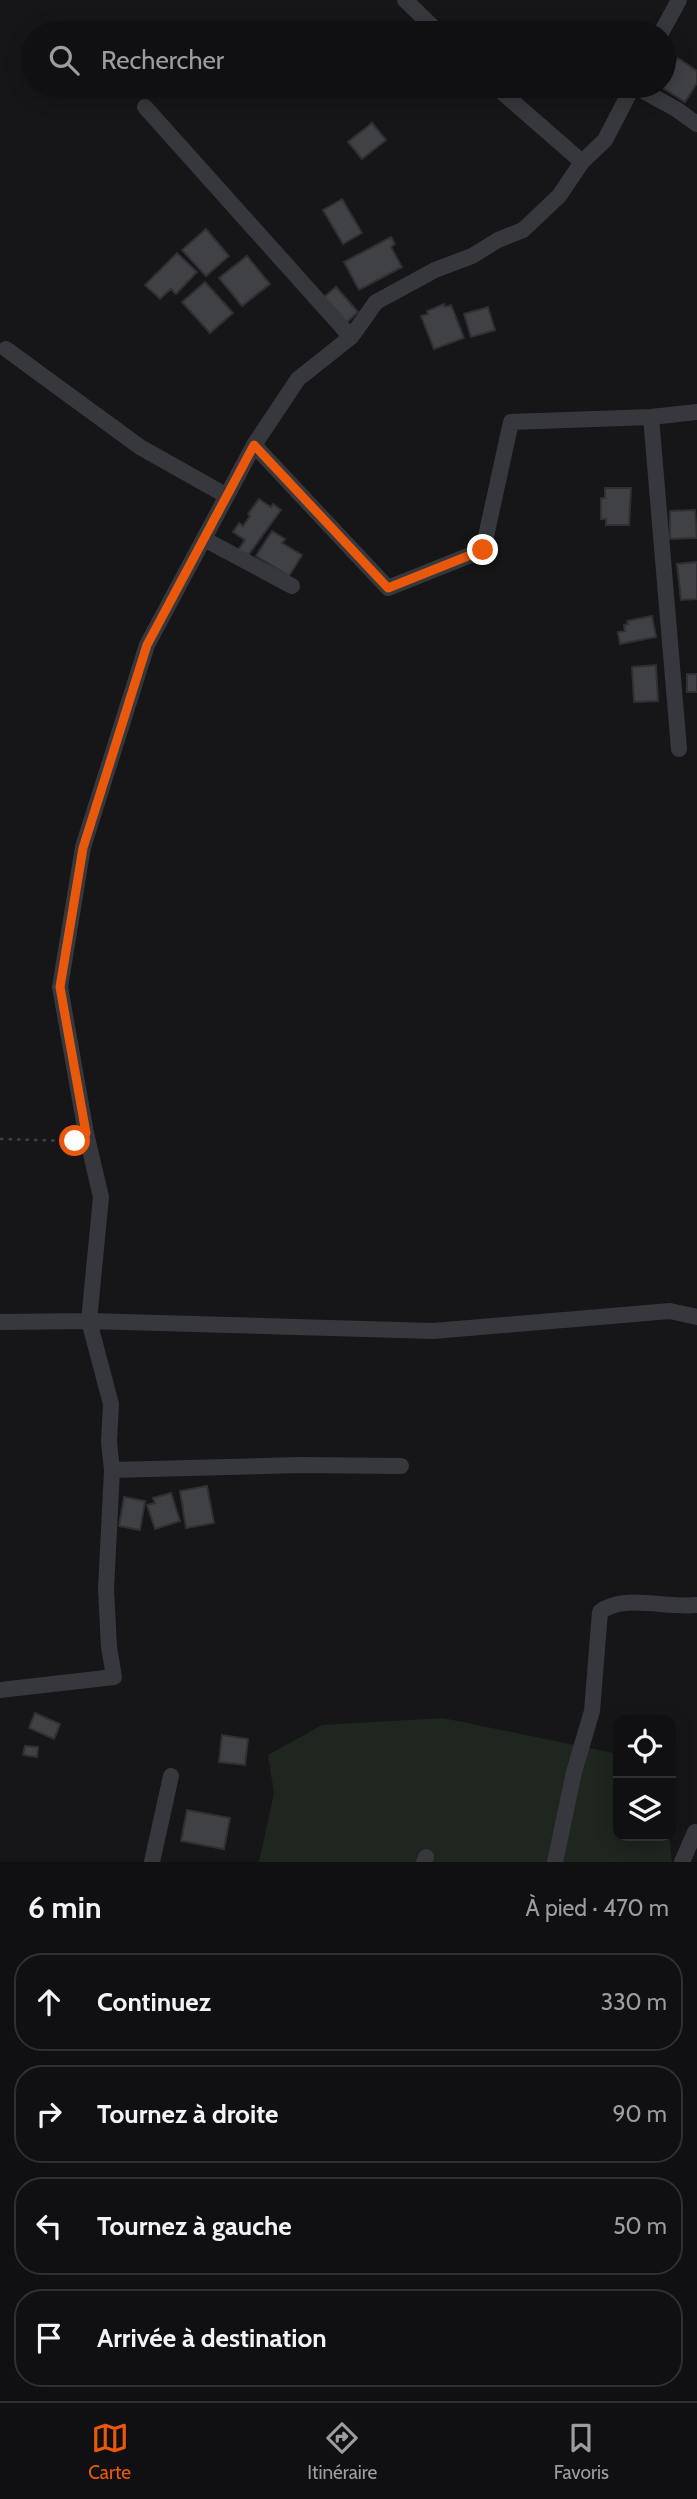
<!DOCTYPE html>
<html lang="fr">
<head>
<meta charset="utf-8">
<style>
	:root { --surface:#101012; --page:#1e1e20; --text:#f1f3f6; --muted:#9c9d9f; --line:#303032; --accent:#ea580c }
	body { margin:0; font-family:Cabin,sans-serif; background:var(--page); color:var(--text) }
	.controls { position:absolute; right:21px; bottom:21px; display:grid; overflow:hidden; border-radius:14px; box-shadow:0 4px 18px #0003 }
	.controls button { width:63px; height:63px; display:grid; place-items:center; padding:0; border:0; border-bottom:2px solid var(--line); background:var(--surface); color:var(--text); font:35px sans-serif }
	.stop { position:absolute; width:21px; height:21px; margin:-16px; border:5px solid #ea580c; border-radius:50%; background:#fff }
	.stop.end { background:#ea580c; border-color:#fff; box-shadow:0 2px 7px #0008 }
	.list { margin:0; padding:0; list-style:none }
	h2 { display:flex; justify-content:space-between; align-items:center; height:91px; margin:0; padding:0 28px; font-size:30px }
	h2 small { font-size:23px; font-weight:400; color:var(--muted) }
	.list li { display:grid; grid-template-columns:46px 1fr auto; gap:21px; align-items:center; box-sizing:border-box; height:98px; margin:0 14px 14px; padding:0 14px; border:2px solid var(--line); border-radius:28px }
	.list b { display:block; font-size:26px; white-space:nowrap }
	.list em { font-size:23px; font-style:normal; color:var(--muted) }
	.icon { flex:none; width:38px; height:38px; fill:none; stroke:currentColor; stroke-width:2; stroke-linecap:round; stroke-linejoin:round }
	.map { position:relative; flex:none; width:697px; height:1862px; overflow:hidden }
	.search { position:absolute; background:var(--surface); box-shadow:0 4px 18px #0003; left:21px; right:21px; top:21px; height:77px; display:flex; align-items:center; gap:18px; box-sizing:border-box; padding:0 24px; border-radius:38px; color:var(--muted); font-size:26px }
	.sheet { height:539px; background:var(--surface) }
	nav { display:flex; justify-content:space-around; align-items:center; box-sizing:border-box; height:98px; border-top:2px solid var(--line); background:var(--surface); font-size:19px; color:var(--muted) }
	nav a { display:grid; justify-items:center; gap:4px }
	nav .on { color:var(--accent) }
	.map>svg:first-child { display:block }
</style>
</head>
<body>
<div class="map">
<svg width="697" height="1862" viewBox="0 0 697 1862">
	<rect width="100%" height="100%" fill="#161618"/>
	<path fill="#1e261f" d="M443 1718 618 1754V1836H669L672 1862H259L274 1793 268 1755 322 1725Z"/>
	<path fill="#404145" stroke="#303034" stroke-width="2" d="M678 58 697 71V83L685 102 660 86H664V81Z
		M372 123 386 140 362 159 348 142Z
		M342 199 362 233 343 244 323 210Z
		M206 229 229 256 206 276 182 250Z
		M391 237 395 244 391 247 402 267 359 290 344 262Z
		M177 253 197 272 176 294 171 289 160 299 145 285Z
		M247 256 270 284 242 306 219 278Z
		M205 282 233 313 210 333 182 302Z
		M336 287 358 312 346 323 324 297Z
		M444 304 445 307 451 305 464 338 434 349 421 316 428 314 427 311Z
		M488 307 495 330 471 337 464 314Z
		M605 488H631L629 525H606V519H601V498H605Z
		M259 499 271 507 273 504 281 510 247 557 238 550 245 540 233 532 239 523 243 526 250 516 248 514Z
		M695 510 697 538 670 539V511Z
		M272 531 285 539 282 543 302 555 289 576 256 556Z
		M697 562V599L681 600 677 564Z
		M652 616 656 637 620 644 618 632 625 631 624 625 628 624 627 621Z
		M656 665 658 701 634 702 632 667Z
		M687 674H697V692H687Z
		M207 1486 214 1523 186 1528 180 1491Z
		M171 1493 180 1521 155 1529 147 1505 155 1503 153 1498Z
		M124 1497 145 1501 140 1530 119 1526Z
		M35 1713 60 1724 54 1739 29 1728Z
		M222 1735 248 1739 245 1765 219 1762Z
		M25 1746 38 1747 37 1757 23 1755Z
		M187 1810 230 1818 224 1849 181 1841Z"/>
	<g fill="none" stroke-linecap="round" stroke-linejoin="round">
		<path stroke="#3d3f44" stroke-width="2.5" stroke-dasharray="3.5 5" stroke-linecap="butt" d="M0 1139 71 1141"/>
		<path stroke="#37383d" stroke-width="16" d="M405 0 439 33
			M661 33 679 0
			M495 86 582 162
			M634 86 676 109 697 124
			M145 107 351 337
			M6 349 140 447 227 496
			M651 417 679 749
			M254 445 388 588 483 550 511 422 651 417 697 412
			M204 539 292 586
			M0 1322 89 1321 433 1331 670 1311 697 1317
			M112 1470 300 1465 401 1466
			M0 1690 114 1677 109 1647 106 1589 112 1470 109 1442 111 1404 89 1321 101 1197 86 1133 60 987 83 847 147 645 254 445 298 379 351 337 376 302 435 270 472 256 498 240 523 230 559 196 582 162 605 140 633 86
			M152 1862 171 1776
			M424 1862 426 1857
			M555 1862 574 1772 592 1711 600 1612C623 1593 668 1609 697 1605
			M682 1862 695 1832"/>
	</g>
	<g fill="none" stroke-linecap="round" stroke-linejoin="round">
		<path stroke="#ea580c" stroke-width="9" d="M75 1141 86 1133 60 987 83 848 147 645 254 445 388 588 483 550"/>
	</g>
</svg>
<div class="controls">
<button><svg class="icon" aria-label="locate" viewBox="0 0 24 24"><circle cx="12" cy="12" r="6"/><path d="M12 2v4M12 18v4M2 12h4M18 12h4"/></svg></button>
<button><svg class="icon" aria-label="layers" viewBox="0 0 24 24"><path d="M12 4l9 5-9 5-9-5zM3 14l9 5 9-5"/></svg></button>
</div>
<div class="stop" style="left:75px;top:1141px"></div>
<div class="stop end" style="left:483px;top:550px"></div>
<div class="search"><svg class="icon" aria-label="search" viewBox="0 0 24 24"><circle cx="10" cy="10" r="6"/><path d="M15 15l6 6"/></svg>Rechercher</div>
</div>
<section class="sheet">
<h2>6 min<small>À pied · 470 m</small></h2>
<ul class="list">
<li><svg class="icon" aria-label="ahead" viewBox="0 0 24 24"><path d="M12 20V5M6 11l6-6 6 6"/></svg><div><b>Continuez</b></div><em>330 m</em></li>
<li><svg class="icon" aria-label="right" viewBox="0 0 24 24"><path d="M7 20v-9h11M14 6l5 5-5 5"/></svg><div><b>Tournez à droite</b></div><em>90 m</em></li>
<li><svg class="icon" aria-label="left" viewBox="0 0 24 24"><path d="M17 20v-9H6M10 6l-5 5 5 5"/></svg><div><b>Tournez à gauche</b></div><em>50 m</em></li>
<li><svg class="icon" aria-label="arrive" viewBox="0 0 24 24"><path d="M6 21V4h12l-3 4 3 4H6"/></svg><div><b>Arrivée à destination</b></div></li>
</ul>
</section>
<nav>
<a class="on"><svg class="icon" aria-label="map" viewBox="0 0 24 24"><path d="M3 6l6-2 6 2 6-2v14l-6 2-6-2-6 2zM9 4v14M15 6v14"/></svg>Carte</a>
<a><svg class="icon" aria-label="directions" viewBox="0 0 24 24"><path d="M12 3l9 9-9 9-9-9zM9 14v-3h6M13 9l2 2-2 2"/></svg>Itinéraire</a>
<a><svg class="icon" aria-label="saved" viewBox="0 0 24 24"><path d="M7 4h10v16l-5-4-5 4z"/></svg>Favoris</a>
</nav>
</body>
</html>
